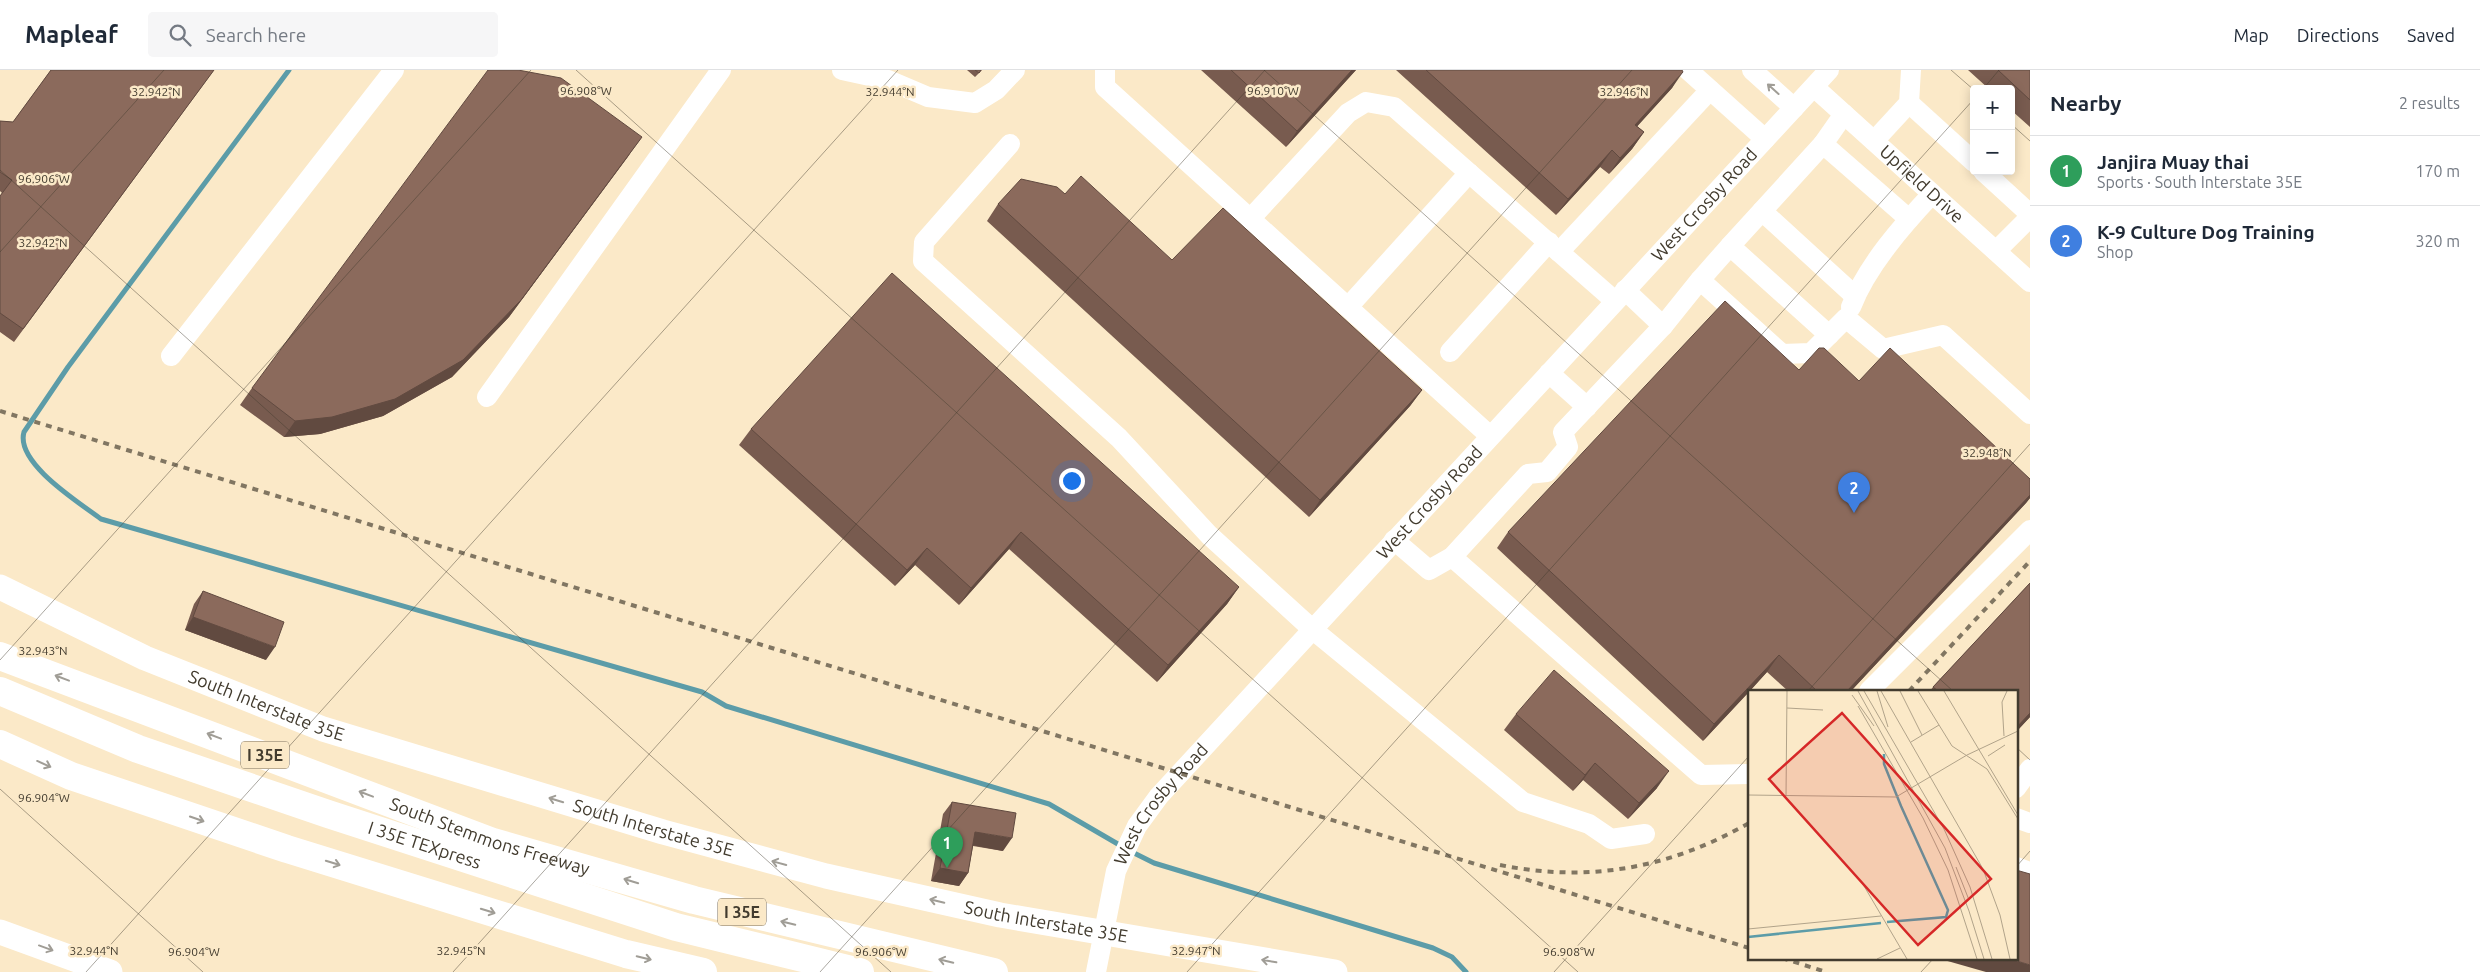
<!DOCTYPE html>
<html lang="en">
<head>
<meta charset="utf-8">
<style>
	:root { --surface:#fff; --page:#f6f6f7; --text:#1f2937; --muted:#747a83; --line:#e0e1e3; --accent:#ca3d6a }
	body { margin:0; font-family:Ubuntu,sans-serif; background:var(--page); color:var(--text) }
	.controls { position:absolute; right:15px; top:15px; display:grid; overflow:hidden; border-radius:5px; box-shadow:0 2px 12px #0003 }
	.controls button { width:45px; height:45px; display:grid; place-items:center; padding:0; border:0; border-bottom:1px solid var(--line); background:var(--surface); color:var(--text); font:25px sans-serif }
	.you { position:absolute; left:1071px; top:410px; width:18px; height:18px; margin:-12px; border:4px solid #fff; border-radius:50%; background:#1a73e8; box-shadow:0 0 0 8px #1a73e833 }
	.badge { display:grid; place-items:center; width:32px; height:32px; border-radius:50%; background:var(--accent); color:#fff; font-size:16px; font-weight:700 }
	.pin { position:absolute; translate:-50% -41px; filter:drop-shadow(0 1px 2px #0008) }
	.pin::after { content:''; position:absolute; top:26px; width:18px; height:15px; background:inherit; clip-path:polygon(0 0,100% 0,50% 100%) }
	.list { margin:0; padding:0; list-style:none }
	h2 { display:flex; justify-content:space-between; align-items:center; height:65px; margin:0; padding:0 20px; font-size:21px }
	h2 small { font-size:16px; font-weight:400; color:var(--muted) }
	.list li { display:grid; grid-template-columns:32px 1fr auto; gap:15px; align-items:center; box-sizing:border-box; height:70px; padding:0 20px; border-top:1px solid var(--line) }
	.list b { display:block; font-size:19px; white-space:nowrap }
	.list p { margin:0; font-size:16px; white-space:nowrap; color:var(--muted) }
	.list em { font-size:16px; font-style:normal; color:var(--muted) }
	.icon { flex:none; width:28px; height:28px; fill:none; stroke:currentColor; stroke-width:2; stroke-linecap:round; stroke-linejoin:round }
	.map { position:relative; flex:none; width:2030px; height:902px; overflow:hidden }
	header { display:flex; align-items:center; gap:30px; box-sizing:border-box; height:70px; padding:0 25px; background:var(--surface); border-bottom:1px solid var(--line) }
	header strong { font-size:24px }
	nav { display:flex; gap:28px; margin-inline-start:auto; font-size:18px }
	.search { width:350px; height:45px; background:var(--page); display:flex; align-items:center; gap:12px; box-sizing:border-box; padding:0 18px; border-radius:5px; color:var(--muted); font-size:19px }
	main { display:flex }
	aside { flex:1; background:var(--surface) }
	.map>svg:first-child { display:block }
</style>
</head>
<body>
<header>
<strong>Mapleaf</strong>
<div class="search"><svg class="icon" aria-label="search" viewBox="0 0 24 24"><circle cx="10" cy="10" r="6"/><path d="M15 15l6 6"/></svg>Search here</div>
<nav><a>Map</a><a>Directions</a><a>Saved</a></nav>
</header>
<main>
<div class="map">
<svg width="2030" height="902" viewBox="0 0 2030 902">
	<rect width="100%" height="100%" fill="#fbe9c8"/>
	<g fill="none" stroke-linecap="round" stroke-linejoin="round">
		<path stroke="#5c9ca8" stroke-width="5" d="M289 0 68 297 24 362C15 393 80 433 101 449L702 622 726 636 1049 734 1123 777
			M1130 781 1154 793 1433 878 1452 887 1466 902"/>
		<g stroke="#fff" stroke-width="20">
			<path d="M842 0 888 10 928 27 975 33 996 20 1015 0"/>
			<path d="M1105 0V17L1490 366"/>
			<path d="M1688 0 1765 69"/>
			<path d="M1752 0 1794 38"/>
			<path id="s1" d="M1814 17 2030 212"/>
			<path d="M1909 33 1974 92"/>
			<path d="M1844 44 1823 74 1909 149"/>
			<path d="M1874 71 1909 33 1911 0"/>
			<path d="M1010 74 924 172 923 191 1119 368 1209 465 1312 559 1523 732 1589 754 1611 769 1645 764"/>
			<path d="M1983 101 2030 144"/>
			<path d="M1762 141 1823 74"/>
			<path d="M1250 149 1348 43 1366 32 1394 37 1559 182"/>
			<path d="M1996 181 2030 147"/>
			<path d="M1700 210 1730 176"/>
			<path d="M1625 220 1663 256"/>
			<path d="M1615 231 1559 182 1710 20"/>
			<path d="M1348 237 1469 103"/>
			<path d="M1851 237C1867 196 1902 156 1932 124"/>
			<path d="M1829 265 1730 176 1762 141 1855 226"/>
			<path d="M1450 282 1549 172"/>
			<path d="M171 286 394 0"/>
			<path d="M1549 303 1587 337"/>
			<path d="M487 327 721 0"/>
			<path d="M1394 470 1429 500 1452 487 1528 404 1547 402 1568 377 1563 362 1663 256 1700 210 1782 284 1811 283 1846 248 1883 279 1943 265 2030 344"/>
			<path d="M1452 487 1701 705 1749 704"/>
			<path d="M1869 621 2030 460"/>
			<path d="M2016 718 2030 699"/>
			<path d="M2016 748 2030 753"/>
			<path d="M2016 797 2030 802"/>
			<path id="s2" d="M1096 902 1116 801 1137 756 1159 726 1829 0"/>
		</g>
		<g stroke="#fff" stroke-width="25">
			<path id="s3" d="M0 517 145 588 323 659 663 762 826 806 1000 845 1335 902"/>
			<path d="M0 862 110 902"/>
		</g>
		<g stroke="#fff" stroke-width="28">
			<path id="s4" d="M0 586 493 772 694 830 994 902"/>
			<path id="s5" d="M0 621 138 679 328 744 676 857 860 902"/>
			<path d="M0 674 71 706 287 779 626 884 703 902"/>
		</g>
		<path stroke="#817662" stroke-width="4" stroke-dasharray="6 6" stroke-linecap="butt" d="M0 341 1749 878
			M1909 621 2030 491
			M1500 795C1590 813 1670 798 1749 753
			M1782 888 1826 902"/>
	</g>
	<path fill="#785b4f" d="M51 0H214L14 272 0 262V126L2 123 0 121V51L13 52Z
		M967 0H982L975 7Z
		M1201 0H1356L1286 77Z
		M1396 0H1682L1672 18 1637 56 1644 62 1632 79 1609 104 1600 97 1556 145Z
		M1968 0H2030V57L2011 40V19H1989Z
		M630 84 509 247 452 307 383 346 320 364 284 367 240 335 252 318Z
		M1065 124 1172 190 1422 320 1410 336 1309 447 987 151 998 134Z
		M1859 311 2030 409V428L2026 433 1851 621H1788L1767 602 1703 671 1497 478 1508 462Z
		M751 359 1239 517 1227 534 1157 612 1009 479 959 535 915 495 895 516 739 375Z
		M2030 513V647L2016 662V621H1930L1933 617Z
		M203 521 266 590 185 560 194 534Z
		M1516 644 1657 718 1628 749 1583 710 1573 721 1504 660Z
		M952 732 1003 781 973 776 968 803 959 816 931 811 943 744Z"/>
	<path fill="#614a40" d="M1352 0H1356L1286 77 1297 61Z
		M1683 2 1672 18 1624 71 1635 55Z
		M1644 62 1632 79 1609 104 1620 88Z
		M642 67 509 247 452 307 383 346 320 364 284 367 295 351Z
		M1612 80 1600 97 1556 145 1568 129Z
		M1422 320 1410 336 1309 447 1320 430Z
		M2030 425V428L2026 433 1851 621H1847Z
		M1021 462 1009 479 959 535 971 518Z
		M927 478 915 495 895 516 907 500Z
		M1239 517 1227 534 1157 612 1168 595Z
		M193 547 275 577 266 590 185 560Z
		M1779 585 1767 602 1750 621H1749V622L1703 671 1714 654Z
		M2030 643V647L2016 662V658Z
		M1595 693 1583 710 1573 721 1585 705Z
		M1669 701 1657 718 1628 749 1639 733Z
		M975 762 1012 768 1003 781 966 774Z
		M940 798 968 803 959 816 931 811Z
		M1937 888H2007L2030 895V902H1986Z"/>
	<path fill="#8b6a5c" stroke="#614a40" d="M51 0H214L23 259 0 243V126L12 110 0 102V51L13 52Z
		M488 0H518L561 8 642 67 521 230 463 290 395 329 332 347 295 351 252 318Z
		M975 0H981L979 3Z
		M1231 0H1352L1297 61Z
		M1426 0H1682L1683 2 1635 55 1644 62 1620 88 1612 80 1568 129Z
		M1998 0H2030V30Z
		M1081 106 1172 190 1223 138 1422 320 1320 430 998 134 1021 109 1057 117 1065 124Z
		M892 203 1239 517 1168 595 1021 462 971 518 927 478 907 500 751 359Z
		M1725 231 1799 300 1819 278H1824L1859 311 1890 278 2030 409V425L1847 621H1817L1779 585 1714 654 1508 462Z
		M2030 513V643L2016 658V621H1938L1933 617Z
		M203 521 284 552 275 577 193 547Z
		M1554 600 1669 701 1639 733 1595 693 1585 705 1516 644Z
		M952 732 1016 743 1012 768 975 762 968 803 940 798Z
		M2016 800 2030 804V895L2007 888H2016Z"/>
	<defs><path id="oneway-shaft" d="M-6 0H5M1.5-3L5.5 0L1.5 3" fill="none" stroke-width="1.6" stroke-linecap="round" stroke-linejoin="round" transform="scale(1.25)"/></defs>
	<g stroke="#a09d96">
		<use href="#oneway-shaft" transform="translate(1773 19) rotate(-138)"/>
		<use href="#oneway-shaft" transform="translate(62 608) rotate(-159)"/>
		<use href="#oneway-shaft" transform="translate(214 666) rotate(-159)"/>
		<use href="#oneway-shaft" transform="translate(44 694) rotate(24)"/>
		<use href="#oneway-shaft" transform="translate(366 724) rotate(-159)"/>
		<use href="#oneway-shaft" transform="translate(556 730) rotate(-163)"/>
		<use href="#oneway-shaft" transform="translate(197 749) rotate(19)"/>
		<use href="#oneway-shaft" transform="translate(333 793) rotate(17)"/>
		<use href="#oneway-shaft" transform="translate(779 793) rotate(-165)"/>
		<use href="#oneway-shaft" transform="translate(631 811) rotate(-163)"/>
		<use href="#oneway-shaft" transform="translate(937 831) rotate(-167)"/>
		<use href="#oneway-shaft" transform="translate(488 841) rotate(17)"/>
		<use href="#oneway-shaft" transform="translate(788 853) rotate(-166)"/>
		<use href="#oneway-shaft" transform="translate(46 878) rotate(20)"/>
		<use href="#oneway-shaft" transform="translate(644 888) rotate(13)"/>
		<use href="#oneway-shaft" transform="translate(946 891) rotate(-166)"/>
		<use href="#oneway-shaft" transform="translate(1269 891) rotate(-170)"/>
	</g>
	<path fill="none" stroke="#423b2e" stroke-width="1" stroke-opacity="0.45" d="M576 0 1578 902M1264 0 1953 621M1951 0 1974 20M1983 19 1999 0M2011 54 2030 71M0 100 891 902M0 182 164 0M0 590 531 0M1808 621 2030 374M2016 677 2030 690M0 719 203 902M2016 797 2030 781M86 902 898 0M453 902 1265 0M820 902 1632 0M1187 902 1974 29M1554 902 1749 686M1921 902 1934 888"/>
	<g text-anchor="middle" stroke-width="5" stroke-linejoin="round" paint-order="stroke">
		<g fill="#fbe9c8" stroke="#7a6f5c" stroke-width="1">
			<rect x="241" y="671.5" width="48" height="27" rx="4"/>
			<rect x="718" y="828.5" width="48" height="27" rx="4"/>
		</g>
		<g font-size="16" font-weight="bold" fill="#423b2e">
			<text x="265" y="691">I 35E</text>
			<text x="742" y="848">I 35E</text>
		</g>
		<g font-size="18" fill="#423b2e" stroke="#fbe9c8">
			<text dy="6" stroke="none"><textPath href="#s1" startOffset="145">Upfield Drive</textPath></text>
			<text dy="6" stroke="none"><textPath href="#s2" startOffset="994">West Crosby Road</textPath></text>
			<text dy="6" stroke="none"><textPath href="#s2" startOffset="589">West Crosby Road</textPath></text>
			<text dy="6" stroke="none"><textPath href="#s3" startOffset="292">South Interstate 35E</textPath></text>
			<text dy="6" stroke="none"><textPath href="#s2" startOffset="184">West Crosby Road</textPath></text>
			<text dy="6" stroke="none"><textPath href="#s3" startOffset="698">South Interstate 35E</textPath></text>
			<text dy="6" stroke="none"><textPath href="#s4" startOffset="522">South Stemmons Freeway</textPath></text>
			<text dy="6" stroke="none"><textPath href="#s5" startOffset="452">I 35E TEXpress</textPath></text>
			<text dy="6" stroke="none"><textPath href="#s3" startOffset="1102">South Interstate 35E</textPath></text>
		</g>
	</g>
	<g transform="translate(1748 620)">
		<rect width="270" height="270" fill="#fbe9c8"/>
		<path fill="none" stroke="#5c9ca8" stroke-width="2.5" d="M136 64V74L153 116 200 220 198 227 139 232M0 247 133 233"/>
		<path fill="none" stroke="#b1a38a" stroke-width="1" d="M110 1 197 158 221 221 236 269M116 1 196 139 222 197 244 269M129 1 140 37M133 1 235 179 252 225 262 269M152 1 174 45M170 1 204 56 239 79 270 129M196 1 270 125M104 5 126 36M110 16 175 128 200 180 229 269M39 18 75 20M256 46 254 12 259 1M163 52 191 35M240 66 257 55M0 105 148 107 219 65 270 41M38 106 39 1M208 177 221 210M116 196 159 269M0 239 133 226M129 269 152 258"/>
		<path fill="#d62828" fill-opacity="0.15" stroke="#d62828" stroke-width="2.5" d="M94 23 243 189 170 255 21 89Z"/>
		<rect width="270" height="270" fill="none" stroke="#423b2e" stroke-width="2.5"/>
	</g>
	<g font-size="12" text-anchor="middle" fill="#423b2e" stroke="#fbe9c8" stroke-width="5" stroke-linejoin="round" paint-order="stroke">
		<text x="586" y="25">96.908°W</text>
		<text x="1273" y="25">96.910°W</text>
		<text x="156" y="26">32.942°N</text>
		<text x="890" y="26">32.944°N</text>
		<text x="1624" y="26">32.946°N</text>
		<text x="44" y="113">96.906°W</text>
		<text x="43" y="177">32.942°N</text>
		<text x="1987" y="387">32.948°N</text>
		<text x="43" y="585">32.943°N</text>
		<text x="44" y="732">96.904°W</text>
		<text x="94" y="885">32.944°N</text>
		<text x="461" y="885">32.945°N</text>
		<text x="1196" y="885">32.947°N</text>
		<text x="194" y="886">96.904°W</text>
		<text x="881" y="886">96.906°W</text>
		<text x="1569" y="886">96.908°W</text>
	</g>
</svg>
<div class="controls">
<button>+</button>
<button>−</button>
</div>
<div class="you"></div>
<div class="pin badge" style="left:947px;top:798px;background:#2e9e5b">1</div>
<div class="pin badge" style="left:1854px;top:443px;background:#3f7fe0">2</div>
</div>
<aside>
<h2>Nearby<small>2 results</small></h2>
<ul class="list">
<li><span class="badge" style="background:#2e9e5b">1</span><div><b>Janjira Muay thai</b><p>Sports · South Interstate 35E</p></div><em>170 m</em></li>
<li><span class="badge" style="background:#3f7fe0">2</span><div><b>K-9 Culture Dog Training</b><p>Shop</p></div><em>320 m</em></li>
</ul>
</aside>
</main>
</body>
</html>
